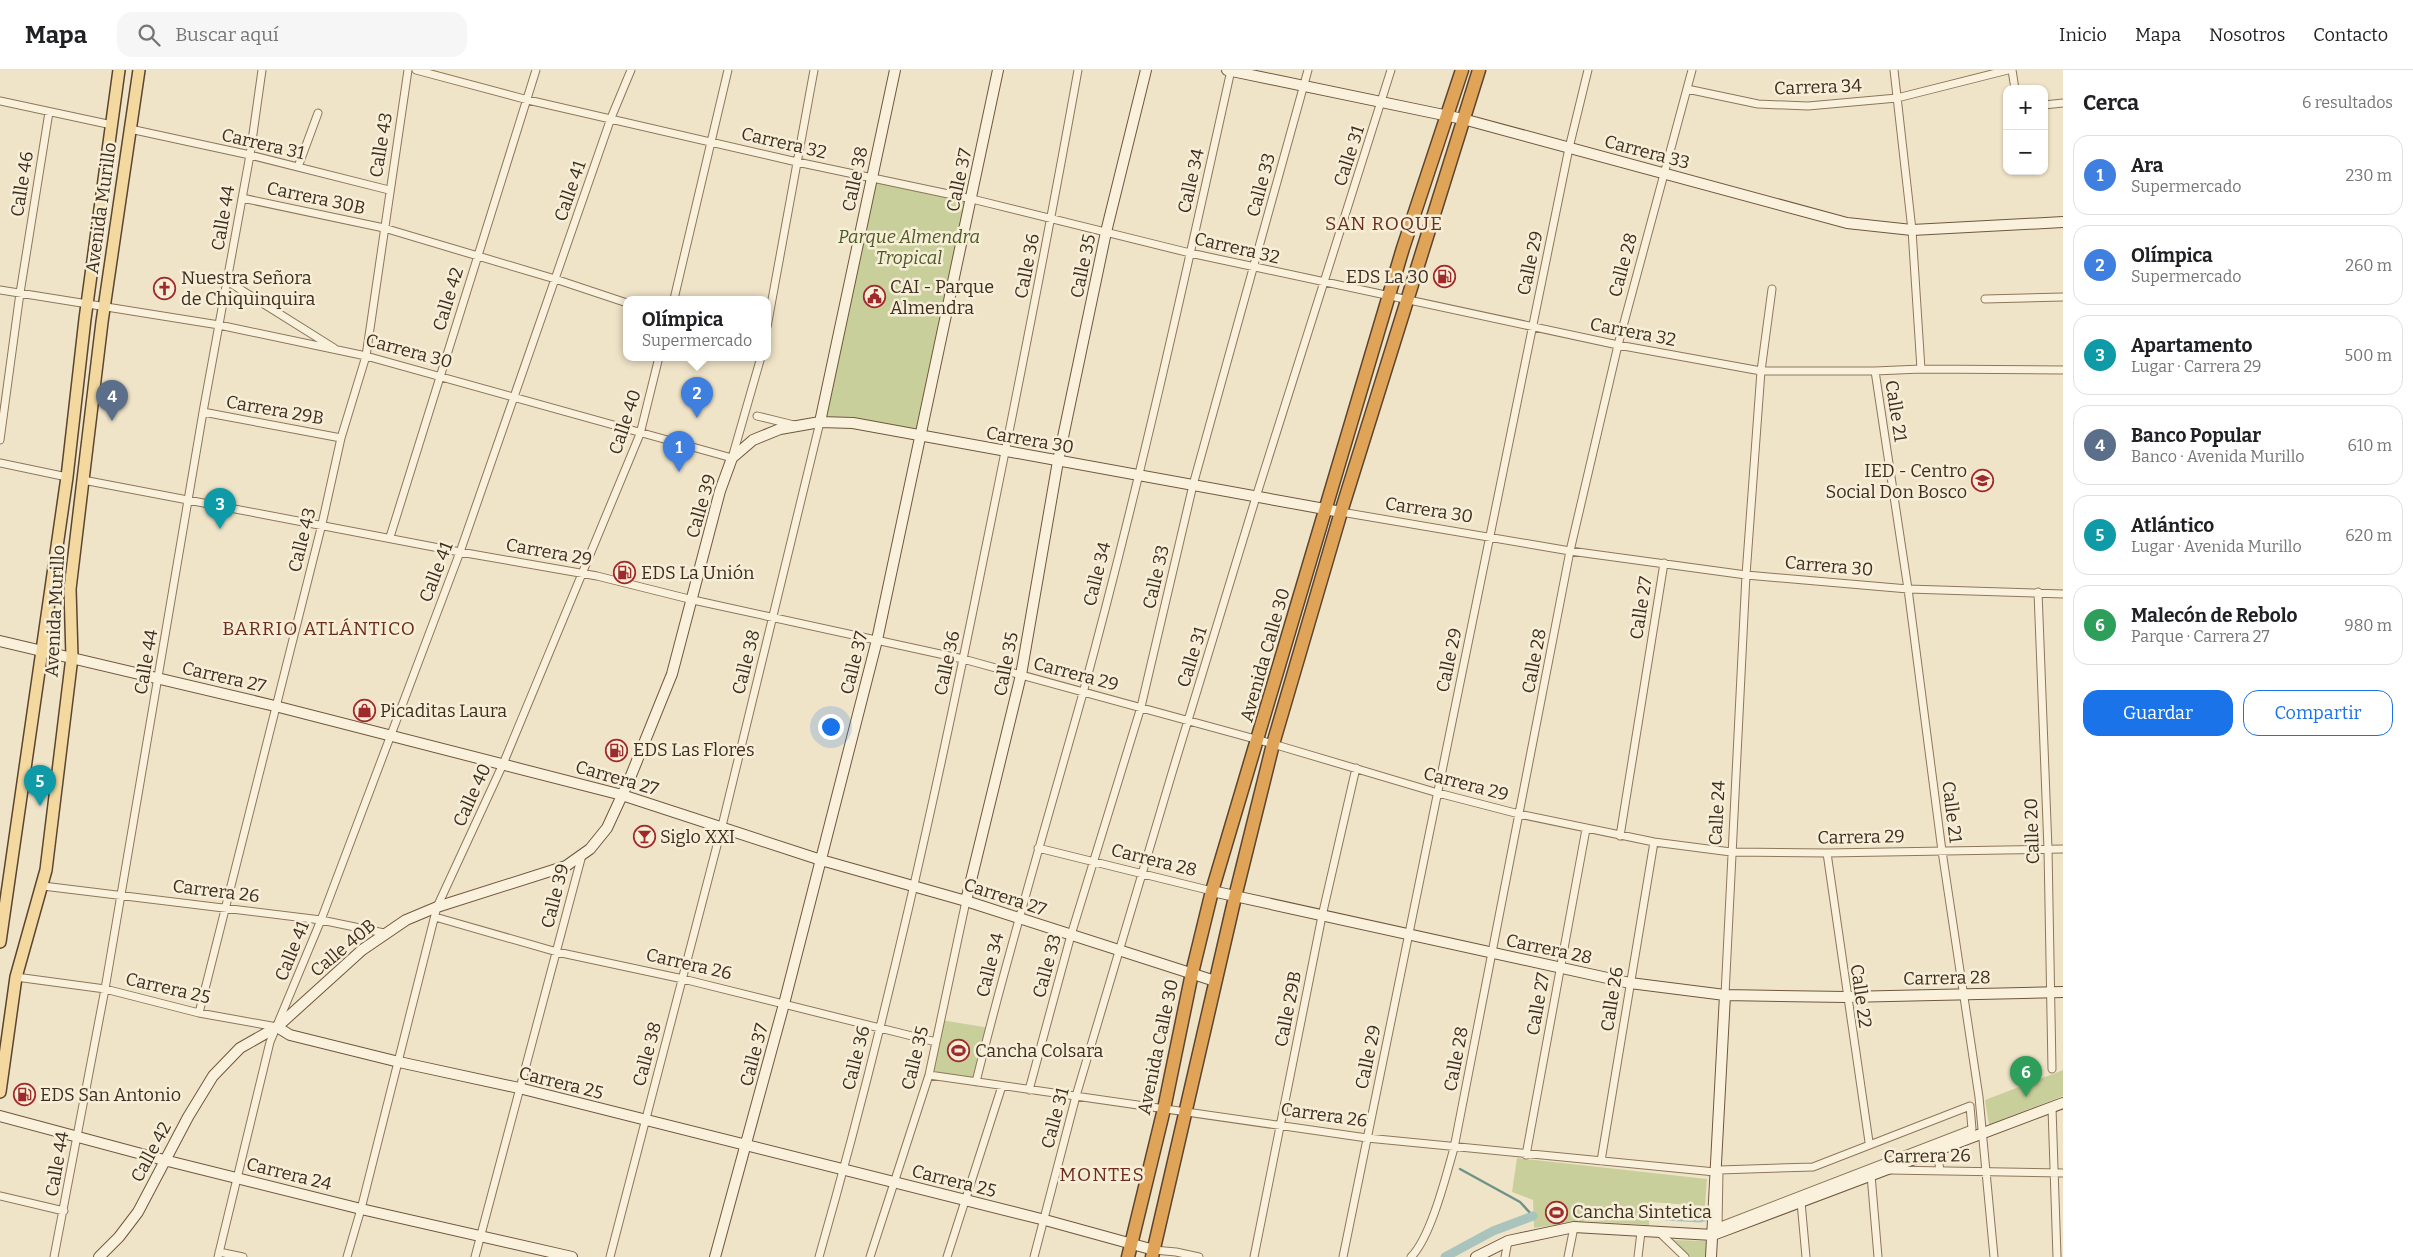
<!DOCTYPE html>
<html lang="es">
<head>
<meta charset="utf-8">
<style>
	:root { --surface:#fff; --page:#f6f6f6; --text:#202124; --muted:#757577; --line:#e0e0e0; --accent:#1a73e8 }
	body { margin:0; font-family:Bitter,serif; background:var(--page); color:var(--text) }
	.controls { position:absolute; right:15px; top:15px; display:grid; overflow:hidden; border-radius:10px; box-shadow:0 1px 4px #0004 }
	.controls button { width:45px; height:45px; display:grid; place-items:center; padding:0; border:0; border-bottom:1px solid var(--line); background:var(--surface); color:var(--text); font:25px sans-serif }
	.you { position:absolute; left:830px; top:656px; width:18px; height:18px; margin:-12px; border:4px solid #fff; border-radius:50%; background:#1a73e8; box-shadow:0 0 0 8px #1a73e833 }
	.badge { display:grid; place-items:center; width:32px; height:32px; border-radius:50%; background:var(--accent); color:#fff; font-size:16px; font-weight:700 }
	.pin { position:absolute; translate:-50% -41px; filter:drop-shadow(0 1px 2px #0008) }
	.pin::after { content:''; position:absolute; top:26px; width:18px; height:15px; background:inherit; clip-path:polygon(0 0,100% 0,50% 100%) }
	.popup { position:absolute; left:623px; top:226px; width:148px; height:65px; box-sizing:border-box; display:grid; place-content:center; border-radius:10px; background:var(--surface); filter:drop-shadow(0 1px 4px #0005); font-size:16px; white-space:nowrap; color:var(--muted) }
	.popup b { font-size:19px; color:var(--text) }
	.popup::after { content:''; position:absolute; left:50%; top:100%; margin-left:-10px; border:10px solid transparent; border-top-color:var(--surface) }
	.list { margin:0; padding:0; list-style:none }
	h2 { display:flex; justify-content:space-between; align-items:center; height:65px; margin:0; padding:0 20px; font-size:21px }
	h2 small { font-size:16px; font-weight:400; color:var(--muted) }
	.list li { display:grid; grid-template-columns:32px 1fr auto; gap:15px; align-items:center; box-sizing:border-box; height:80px; margin:0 10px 10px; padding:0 10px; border:1px solid var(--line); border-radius:15px }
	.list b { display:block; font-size:19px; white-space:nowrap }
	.list p { margin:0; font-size:16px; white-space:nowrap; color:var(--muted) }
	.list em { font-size:16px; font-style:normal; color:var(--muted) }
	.actions { display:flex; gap:10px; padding:15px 20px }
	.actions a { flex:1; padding:11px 0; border:1px solid var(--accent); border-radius:15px; text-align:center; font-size:18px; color:var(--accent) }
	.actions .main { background:var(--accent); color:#fff }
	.icon { flex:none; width:28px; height:28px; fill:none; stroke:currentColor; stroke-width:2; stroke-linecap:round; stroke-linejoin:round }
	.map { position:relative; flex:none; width:2063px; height:1187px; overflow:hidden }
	header { display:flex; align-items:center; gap:30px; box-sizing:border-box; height:70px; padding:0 25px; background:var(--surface); border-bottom:1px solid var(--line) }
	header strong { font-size:24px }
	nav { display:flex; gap:28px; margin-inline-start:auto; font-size:18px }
	.search { width:350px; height:45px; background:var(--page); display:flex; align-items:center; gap:12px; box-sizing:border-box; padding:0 18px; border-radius:15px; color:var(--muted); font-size:19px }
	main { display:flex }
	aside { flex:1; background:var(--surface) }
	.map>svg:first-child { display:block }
</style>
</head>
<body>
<header>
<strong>Mapa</strong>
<div class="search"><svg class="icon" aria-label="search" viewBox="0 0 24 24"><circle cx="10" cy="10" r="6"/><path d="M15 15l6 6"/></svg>Buscar aquí</div>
<nav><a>Inicio</a><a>Mapa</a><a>Nosotros</a><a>Contacto</a></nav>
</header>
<main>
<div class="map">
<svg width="2063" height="1187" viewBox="0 0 2063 1187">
	<rect width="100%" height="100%" fill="#f0e4c8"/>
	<path fill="#c9cf9b" d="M871 108 972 129 921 367 820 352Z
		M941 950 990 958 976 1012 929 1005Z
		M2063 1000V1026L1989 1055 1985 1030Z
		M1517 1088 1707 1109 1705 1136 1650 1132 1649 1155 1584 1151 1534 1158 1533 1130 1512 1122Z
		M1671 1170 1707 1171 1706 1187H1690Z"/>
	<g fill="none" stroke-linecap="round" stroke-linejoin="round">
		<path stroke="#6f938a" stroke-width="2.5" d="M1460 1099 1520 1132 1533 1146"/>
		<path stroke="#a9c4bc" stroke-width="9" d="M1650 1145 1699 1148 1717 1145
			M1445 1187 1493 1161 1533 1146"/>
		<defs>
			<path id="street" d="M416 0 528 30 797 92 972 129 1190 183 1618 275 1761 301H1875L1921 299 2063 300
				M1894 0 1912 160 1921 299
				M2012 0 2015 19
				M1687 19 1758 34 1808 36 1897 28 2008 0
				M0 31 112 55
				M2044 35 2063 33
				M130 59 250 85 389 120
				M298 97 318 43
				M242 128 384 158 555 209 627 233
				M227 211 334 278
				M0 220 219 255 366 286 732 388 761 287
				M674 229 728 0
				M1985 229 2063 227
				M767 257 814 0
				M1875 301 1908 519 1942 781 1979 1027 1994 1187
				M203 342 341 368
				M757 346 794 355
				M0 370 20 223 49 42
				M0 393 67 407
				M83 410 460 482 597 506 693 530 963 589 1273 674 1438 723 1519 744 1654 772 1731 782 1827 783 2063 779
				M1341 442 1570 481 1746 505 1908 519 2063 524
				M390 467 536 0
				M2038 522 2048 779 2052 999
				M1620 766 1664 493
				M1038 778 1212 821
				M1827 783 1869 1072
				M43 816 321 850 384 863
				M435 847 557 882 683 909 936 972
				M16 907 105 919 199 943 277 957
				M1725 925 1746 505 1761 301 1772 219
				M199 943 322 454 341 368 366 286 408 0
				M929 1005 1367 1068 1715 1102
				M976 1012C1008 881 1047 752 1083 623 1139 417 1185 208 1231 0
				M1029 1020 1071 865 1141 637 1193 415 1308 0
				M1970 1036 1972 1059 1718 1157 1719 1100 1813 1097Z
				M2052 1038 2057 1187
				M1937 1080 1940 1101
				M1526 1085 1586 759
				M1601 1091 1654 772
				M1889 1100 2063 1103
				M1871 1105 1878 1187
				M0 1126 64 1141
				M1801 1132 1806 1187
				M1660 1163 1685 1187
				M1154 1180 1176 1182 1199 1187
				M219 1182 243 1187
				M54 1187 105 919 203 342 250 85 262 0
				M218 1187 270 972 321 850 460 482 611 48 631 0
				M347 1187 361 1139 437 837 503 694 640 364 659 287
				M475 1187 582 785
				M610 1187 722 756 820 352
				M819 1187C885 956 937 721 984 486 1017 324 1049 162 1078 0
				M870 1187 929 1005 966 831
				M947 1187 1002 1016
				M1034 1187 1076 1026 1172 703 1256 427 1391 0
				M1254 1187 1322 846 1356 698
				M1343 1187 1569 78 1588 0
				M1411 1187C1431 1167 1446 1106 1454 1078L1570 481 1618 275 1692 0
				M1505 1187 1508 1171
				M1568 1187 1574 1157
				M1638 1187 1641 1162"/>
			<path id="secondary" d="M1227 0 1463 49 1847 153 1912 160 2063 152
				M820 352 895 0
				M0 571 275 636 622 725 821 790 966 831 1215 911
				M1212 821 1630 913 1725 925 1846 927 2063 922
				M966 831 1021 605 1058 391 1106 162 1146 0
				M277 957 290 965 399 992 519 1018 1045 1150 1154 1180
				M0 1046 164 1090 361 1139 572 1187
				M99 1187 119 1167 138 1142 188 1047 213 1006 240 978 277 957 362 880 406 850 437 837 566 796 590 779 607 758 630 708 672 604 720 421 732 388 753 370 780 359 820 352 853 353 1341 442
				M715 1187 784 934 877 570 998 0
				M1476 1187 1508 1171 1574 1157 1713 1165 2063 1033
				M1711 1187 1725 925"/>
			<path id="primary" d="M0 872 67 407 85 249 119 0
				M0 1022 16 907 46 800 72 587 70 519 83 410 102 252 139 0"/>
			<path id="highway" d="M1128 1187 1164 1039 1192 903 1212 821 1403 178 1462 0
				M1152 1187 1235 827 1273 674 1341 442 1479 0"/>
		</defs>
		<use href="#street" stroke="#8d765c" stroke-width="9"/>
		<use href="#secondary" stroke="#6f573f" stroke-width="12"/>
		<use href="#primary" stroke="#5b4430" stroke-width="14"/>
		<use href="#highway" stroke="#5b4430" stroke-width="15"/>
		<use href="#street" stroke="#faf1dc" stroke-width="7"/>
		<use href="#secondary" stroke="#faf1dc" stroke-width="10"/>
		<use href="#primary" stroke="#f3d9a0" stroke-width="11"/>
		<use href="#highway" stroke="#e0a458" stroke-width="12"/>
	</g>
	<defs>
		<symbol id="fuel-ring" viewBox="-11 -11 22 22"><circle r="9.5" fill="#f7eed8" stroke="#9e2a2b" stroke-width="1.5"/><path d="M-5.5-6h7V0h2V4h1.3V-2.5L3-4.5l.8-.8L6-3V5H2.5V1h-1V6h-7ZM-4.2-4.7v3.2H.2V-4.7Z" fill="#9e2a2b"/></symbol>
		<symbol id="church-ring" viewBox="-11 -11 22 22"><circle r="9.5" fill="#f7eed8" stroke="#9e2a2b" stroke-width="1.5"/><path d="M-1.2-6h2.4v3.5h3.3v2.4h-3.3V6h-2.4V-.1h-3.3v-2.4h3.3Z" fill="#9e2a2b"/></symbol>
		<symbol id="civic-ring" viewBox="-11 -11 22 22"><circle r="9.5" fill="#f7eed8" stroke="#9e2a2b" stroke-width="1.5"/><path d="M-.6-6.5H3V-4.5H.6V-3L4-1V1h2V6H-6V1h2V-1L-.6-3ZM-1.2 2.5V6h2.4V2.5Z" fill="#9e2a2b"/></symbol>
		<symbol id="school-ring" viewBox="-11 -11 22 22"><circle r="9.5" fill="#f7eed8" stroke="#9e2a2b" stroke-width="1.5"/><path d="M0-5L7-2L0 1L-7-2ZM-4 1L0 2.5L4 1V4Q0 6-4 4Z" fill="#9e2a2b"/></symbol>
		<symbol id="shop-ring" viewBox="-11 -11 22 22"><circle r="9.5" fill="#f7eed8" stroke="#9e2a2b" stroke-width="1.5"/><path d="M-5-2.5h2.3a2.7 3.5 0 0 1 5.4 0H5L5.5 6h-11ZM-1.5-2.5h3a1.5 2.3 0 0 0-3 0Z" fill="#9e2a2b"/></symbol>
		<symbol id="bar-ring" viewBox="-11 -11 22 22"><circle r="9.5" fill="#f7eed8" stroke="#9e2a2b" stroke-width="1.5"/><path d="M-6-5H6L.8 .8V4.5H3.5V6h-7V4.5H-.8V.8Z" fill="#9e2a2b"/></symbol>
		<symbol id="stadium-ring" viewBox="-11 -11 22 22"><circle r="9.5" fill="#f7eed8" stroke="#9e2a2b" stroke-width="1.5"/><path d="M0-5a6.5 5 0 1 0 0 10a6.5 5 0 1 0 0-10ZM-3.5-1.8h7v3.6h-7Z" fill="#9e2a2b"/></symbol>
	</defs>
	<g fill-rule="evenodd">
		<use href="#fuel-ring" x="1432" y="194" width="25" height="25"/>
		<use href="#church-ring" x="152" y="206" width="25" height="25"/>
		<use href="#civic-ring" x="862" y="214" width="25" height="25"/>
		<use href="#school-ring" x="1970" y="398" width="25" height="25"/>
		<use href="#fuel-ring" x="612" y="490" width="25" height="25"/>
		<use href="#shop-ring" x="352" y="628" width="25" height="25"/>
		<use href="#fuel-ring" x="604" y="668" width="25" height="25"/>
		<use href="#bar-ring" x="632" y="754" width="25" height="25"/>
		<use href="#stadium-ring" x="946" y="968" width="25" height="25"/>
		<use href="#fuel-ring" x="12" y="1012" width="25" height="25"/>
		<use href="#stadium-ring" x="1544" y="1130" width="25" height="25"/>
	</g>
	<g text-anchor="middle" stroke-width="5" stroke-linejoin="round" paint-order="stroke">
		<g font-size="18" fill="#3d2e20" stroke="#f7eed8">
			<text transform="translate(1818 17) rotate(-2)" y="6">Carrera 34</text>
			<text transform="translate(784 73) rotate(13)" y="6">Carrera 32</text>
			<text transform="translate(263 74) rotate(13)" y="6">Carrera 31</text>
			<text transform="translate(381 75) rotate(-81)" y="6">Calle 43</text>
			<text transform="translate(1647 82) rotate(15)" y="6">Carrera 33</text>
			<text transform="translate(1349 86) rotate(-72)" y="6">Calle 31</text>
			<text transform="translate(855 109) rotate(-78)" y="6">Calle 38</text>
			<text transform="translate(959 110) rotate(-78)" y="6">Calle 37</text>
			<text transform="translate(1191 111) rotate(-77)" y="6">Calle 34</text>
			<text transform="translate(22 114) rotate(-81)" y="6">Calle 46</text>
			<text transform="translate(1261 115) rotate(-75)" y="6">Calle 33</text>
			<text transform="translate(570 121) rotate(-71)" y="6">Calle 41</text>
			<text transform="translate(316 128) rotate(12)" y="6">Carrera 30B</text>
			<text transform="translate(101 138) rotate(-82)" y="6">Avenida Murillo</text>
			<text transform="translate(223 148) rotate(-80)" y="6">Calle 44</text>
			<text transform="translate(1237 178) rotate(13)" y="6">Carrera 32</text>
			<text transform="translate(1530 193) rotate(-78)" y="6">Calle 29</text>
			<text transform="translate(1623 195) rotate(-75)" y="6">Calle 28</text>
			<text transform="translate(1027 196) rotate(-79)" y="6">Calle 36</text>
			<text transform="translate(1083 196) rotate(-78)" y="6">Calle 35</text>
			<text transform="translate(448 229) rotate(-73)" y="6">Calle 42</text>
			<text transform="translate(1633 262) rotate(11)" y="6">Carrera 32</text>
			<text transform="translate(409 281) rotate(15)" y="6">Carrera 30</text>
			<text transform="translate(275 340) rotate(10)" y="6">Carrera 29B</text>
			<text transform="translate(1896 341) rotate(81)" y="6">Calle 21</text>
			<text transform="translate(625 352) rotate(-72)" y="6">Calle 40</text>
			<text transform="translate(1030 370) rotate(10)" y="6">Carrera 30</text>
			<text transform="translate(701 436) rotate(-74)" y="6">Calle 39</text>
			<text transform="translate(1429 440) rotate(9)" y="6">Carrera 30</text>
			<text transform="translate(302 470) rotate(-76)" y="6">Calle 43</text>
			<text transform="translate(549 482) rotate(10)" y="6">Carrera 29</text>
			<text transform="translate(1829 496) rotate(5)" y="6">Carrera 30</text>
			<text transform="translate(436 502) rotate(-69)" y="6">Calle 41</text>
			<text transform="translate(1097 504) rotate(-76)" y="6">Calle 34</text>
			<text transform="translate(1156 507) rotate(-77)" y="6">Calle 33</text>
			<text transform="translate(1641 538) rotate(-81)" y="6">Calle 27</text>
			<text transform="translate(55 541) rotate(-87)" y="6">Avenida Murillo</text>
			<text transform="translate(1265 585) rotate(-74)" y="6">Avenida Calle 30</text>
			<text transform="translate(1192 587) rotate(-73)" y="6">Calle 31</text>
			<text transform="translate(1449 590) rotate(-78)" y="6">Calle 29</text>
			<text transform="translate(1534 591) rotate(-79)" y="6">Calle 28</text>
			<text transform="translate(146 592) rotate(-80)" y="6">Calle 44</text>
			<text transform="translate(746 592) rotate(-76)" y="6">Calle 38</text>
			<text transform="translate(854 593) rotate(-76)" y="6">Calle 37</text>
			<text transform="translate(947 593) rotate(-78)" y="6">Calle 36</text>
			<text transform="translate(1006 594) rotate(-79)" y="6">Calle 35</text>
			<text transform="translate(1076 604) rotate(15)" y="6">Carrera 29</text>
			<text transform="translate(224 607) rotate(13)" y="6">Carrera 27</text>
			<text transform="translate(617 708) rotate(16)" y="6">Carrera 27</text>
			<text transform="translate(1466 714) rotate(15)" y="6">Carrera 29</text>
			<text transform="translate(472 725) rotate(-66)" y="6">Calle 40</text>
			<text transform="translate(1952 742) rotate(83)" y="6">Calle 21</text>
			<text transform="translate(1717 743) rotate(-87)" y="6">Calle 24</text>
			<text transform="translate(2032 761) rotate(-92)" y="6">Calle 20</text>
			<text transform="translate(1861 767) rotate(-1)" y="6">Carrera 29</text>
			<text transform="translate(1154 790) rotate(14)" y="6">Carrera 28</text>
			<text transform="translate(216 821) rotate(7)" y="6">Carrera 26</text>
			<text transform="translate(555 826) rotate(-76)" y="6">Calle 39</text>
			<text transform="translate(1005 827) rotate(18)" y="6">Carrera 27</text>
			<text transform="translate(343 878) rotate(-40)" y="6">Calle 40B</text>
			<text transform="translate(1549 879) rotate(12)" y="6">Carrera 28</text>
			<text transform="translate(292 881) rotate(-68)" y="6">Calle 41</text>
			<text transform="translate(689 894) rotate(13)" y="6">Carrera 26</text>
			<text transform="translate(990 895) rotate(-76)" y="6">Calle 34</text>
			<text transform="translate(1047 896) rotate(-75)" y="6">Calle 33</text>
			<text transform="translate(1947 908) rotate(-1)" y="6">Carrera 28</text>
			<text transform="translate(168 918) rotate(13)" y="6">Carrera 25</text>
			<text transform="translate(1861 926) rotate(82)" y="6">Calle 22</text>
			<text transform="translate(1612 929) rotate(-81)" y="6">Calle 26</text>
			<text transform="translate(1538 934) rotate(-80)" y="6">Calle 27</text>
			<text transform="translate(1288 939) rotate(-79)" y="6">Calle 29B</text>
			<text transform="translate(1158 977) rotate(-78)" y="6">Avenida Calle 30</text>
			<text transform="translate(647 984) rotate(-75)" y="6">Calle 38</text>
			<text transform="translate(754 985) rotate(-75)" y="6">Calle 37</text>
			<text transform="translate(1368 987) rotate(-78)" y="6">Calle 29</text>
			<text transform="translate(856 988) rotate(-76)" y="6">Calle 36</text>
			<text transform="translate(915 988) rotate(-76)" y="6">Calle 35</text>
			<text transform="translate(1456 989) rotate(-79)" y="6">Calle 28</text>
			<text transform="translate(561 1013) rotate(14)" y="6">Carrera 25</text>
			<text transform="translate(1324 1045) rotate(8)" y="6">Carrera 26</text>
			<text transform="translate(1055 1048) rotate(-75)" y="6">Calle 31</text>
			<text transform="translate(151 1082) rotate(-62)" y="6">Calle 42</text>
			<text transform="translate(1927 1086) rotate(-1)" y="6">Carrera 26</text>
			<text transform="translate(57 1094) rotate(-80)" y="6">Calle 44</text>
			<text transform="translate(289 1104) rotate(14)" y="6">Carrera 24</text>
			<text transform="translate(954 1111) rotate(14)" y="6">Carrera 25</text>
		</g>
		<g font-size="18" font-style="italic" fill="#4d5a26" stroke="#f7eed8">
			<text x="909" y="173">Parque Almendra<tspan x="909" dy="21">Tropical</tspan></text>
		</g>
		<g font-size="18" fill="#3d2e20" stroke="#f7eed8" text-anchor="start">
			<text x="1429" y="213" text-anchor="end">EDS La 30</text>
			<text x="181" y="214">Nuestra Señora<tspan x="181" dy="21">de Chiquinquira</tspan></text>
			<text x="890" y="223">CAI - Parque<tspan x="890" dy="21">Almendra</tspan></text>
			<text x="1967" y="407" text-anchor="end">IED - Centro<tspan x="1967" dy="21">Social Don Bosco</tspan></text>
			<text x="641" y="509">EDS La Unión</text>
			<text x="380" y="647">Picaditas Laura</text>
			<text x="633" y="686">EDS Las Flores</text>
			<text x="660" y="773">Siglo XXI</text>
			<text x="975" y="987">Cancha Colsara</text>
			<text x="40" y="1031">EDS San Antonio</text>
			<text x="1572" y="1148">Cancha Sintetica</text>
		</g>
		<g font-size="19" letter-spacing="1" fill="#6b2e1e" stroke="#f7eed8">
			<text x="1384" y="160">SAN ROQUE</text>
			<text x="319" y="565">BARRIO ATLÁNTICO</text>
			<text x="1102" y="1111">MONTES</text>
		</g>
	</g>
</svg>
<div class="controls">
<button>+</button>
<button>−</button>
</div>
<div class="you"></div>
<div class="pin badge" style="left:679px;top:402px;background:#3f7fe0">1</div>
<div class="pin badge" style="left:697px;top:348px;background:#3f7fe0">2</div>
<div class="popup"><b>Olímpica</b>Supermercado</div>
<div class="pin badge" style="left:220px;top:459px;background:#0f9aa8">3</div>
<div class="pin badge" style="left:112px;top:351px;background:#5c6f8a">4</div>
<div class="pin badge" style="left:40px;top:736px;background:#0f9aa8">5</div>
<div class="pin badge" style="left:2026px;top:1027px;background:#2e9e5b">6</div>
</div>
<aside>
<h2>Cerca<small>6 resultados</small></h2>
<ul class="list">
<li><span class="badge" style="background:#3f7fe0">1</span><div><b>Ara</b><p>Supermercado</p></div><em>230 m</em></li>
<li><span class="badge" style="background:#3f7fe0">2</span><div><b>Olímpica</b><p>Supermercado</p></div><em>260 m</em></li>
<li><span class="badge" style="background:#0f9aa8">3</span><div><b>Apartamento</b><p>Lugar · Carrera 29</p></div><em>500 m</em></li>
<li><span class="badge" style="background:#5c6f8a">4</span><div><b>Banco Popular</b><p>Banco · Avenida Murillo</p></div><em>610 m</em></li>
<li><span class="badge" style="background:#0f9aa8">5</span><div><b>Atlántico</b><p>Lugar · Avenida Murillo</p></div><em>620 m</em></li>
<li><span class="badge" style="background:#2e9e5b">6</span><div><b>Malecón de Rebolo</b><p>Parque · Carrera 27</p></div><em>980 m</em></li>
</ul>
<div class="actions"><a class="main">Guardar</a><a>Compartir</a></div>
</aside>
</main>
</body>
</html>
